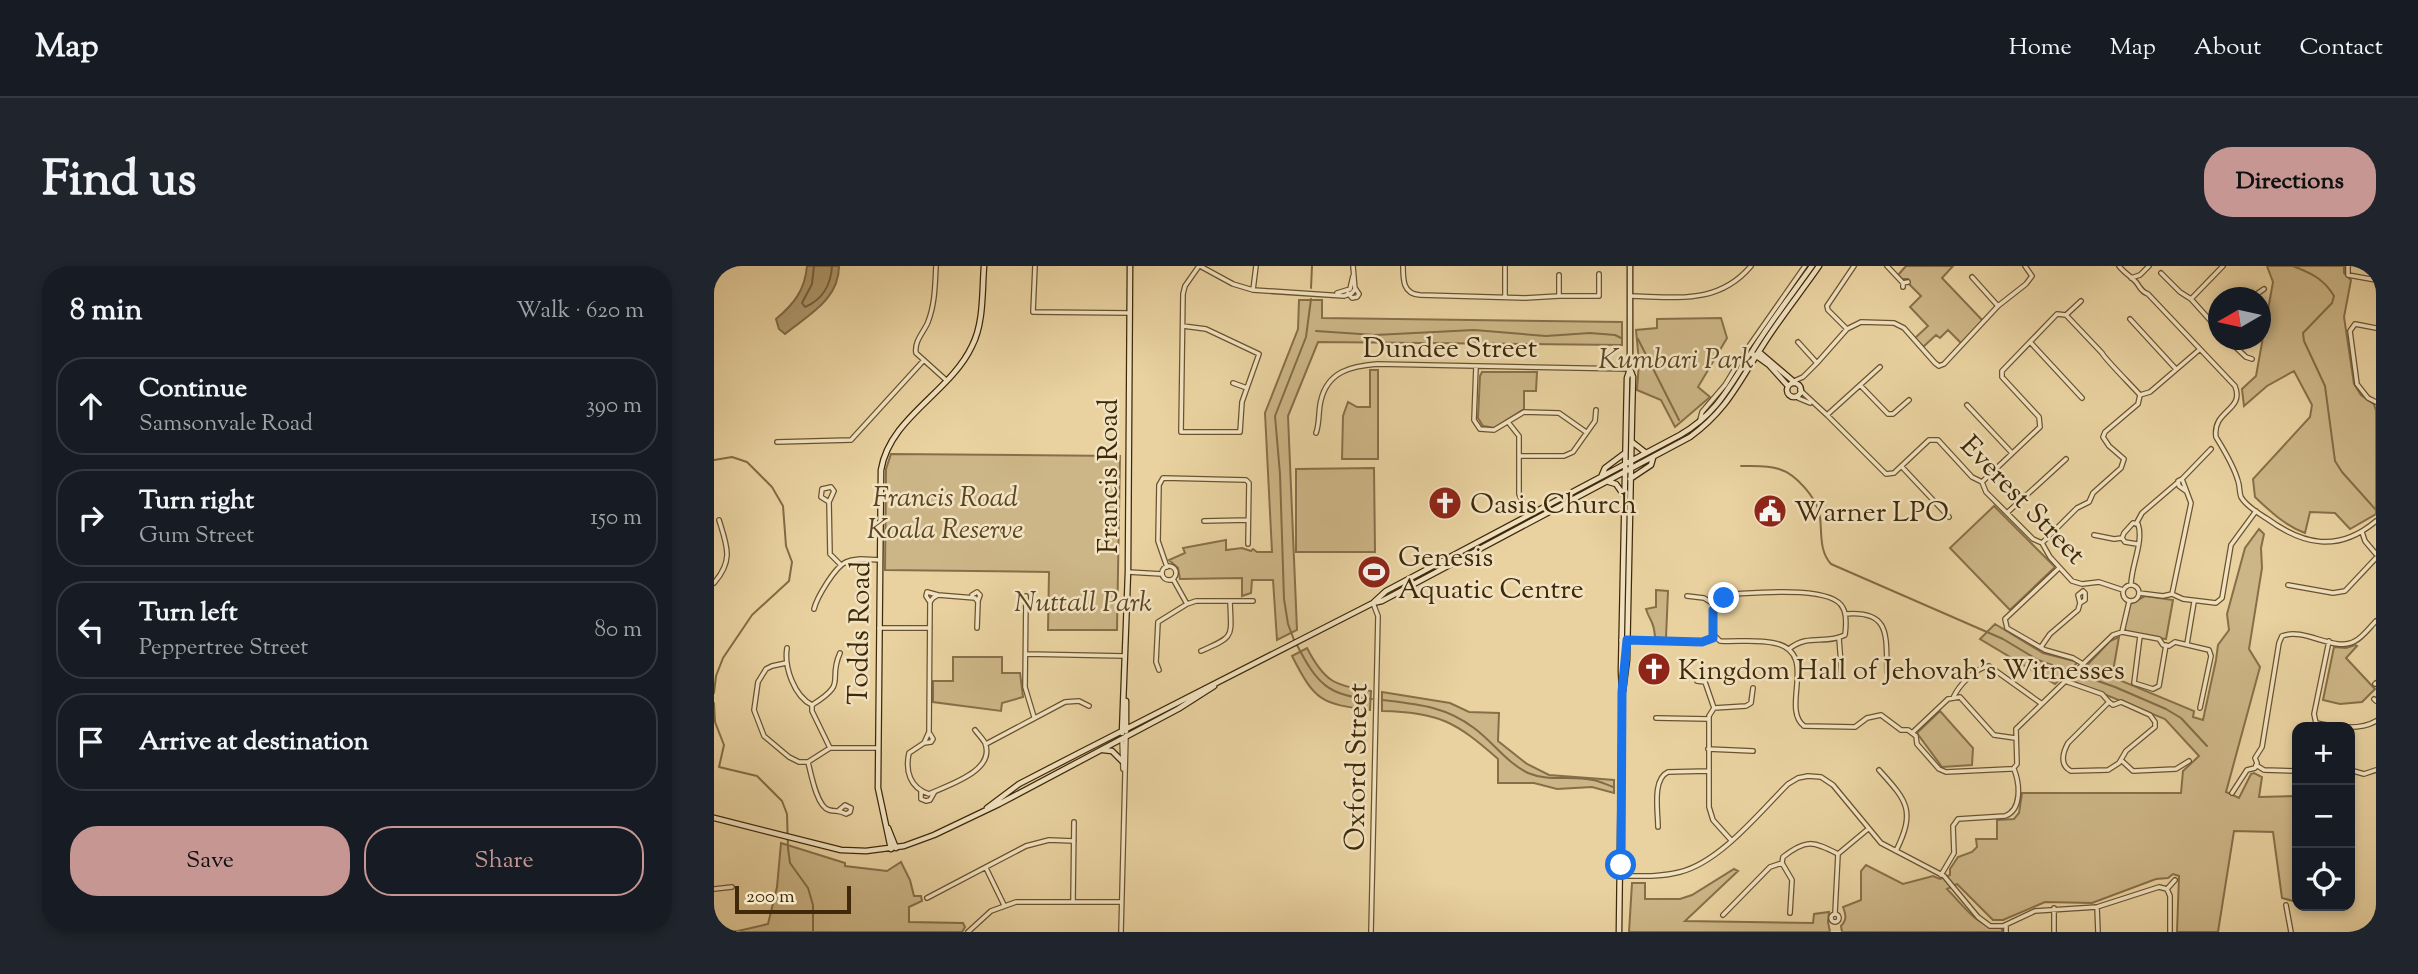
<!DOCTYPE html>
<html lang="en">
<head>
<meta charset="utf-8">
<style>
	:root { --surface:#171b24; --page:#20242c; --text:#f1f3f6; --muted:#9ea1a6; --line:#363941; --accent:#c59692 }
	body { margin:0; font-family:"Sorts Mill Goudy",serif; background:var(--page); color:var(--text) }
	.controls { position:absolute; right:21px; bottom:21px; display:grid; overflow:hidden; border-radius:14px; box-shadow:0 4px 10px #0003 }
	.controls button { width:63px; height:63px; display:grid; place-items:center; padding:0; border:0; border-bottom:2px solid var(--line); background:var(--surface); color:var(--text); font:35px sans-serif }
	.compass { position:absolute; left:1494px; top:21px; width:63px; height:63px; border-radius:50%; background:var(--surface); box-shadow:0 4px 10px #0003; rotate:261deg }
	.scale { position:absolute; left:21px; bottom:18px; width:116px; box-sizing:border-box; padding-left:7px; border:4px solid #3f2909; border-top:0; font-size:19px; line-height:24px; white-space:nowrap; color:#3f2909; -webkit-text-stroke:5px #f1e2c1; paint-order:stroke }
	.stop { position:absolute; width:21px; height:21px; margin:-16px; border:5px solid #1a73e8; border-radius:50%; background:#fff }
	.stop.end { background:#1a73e8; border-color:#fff; box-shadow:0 2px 7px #0008 }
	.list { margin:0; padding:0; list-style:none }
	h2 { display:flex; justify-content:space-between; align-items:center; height:91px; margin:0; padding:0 28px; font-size:30px }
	h2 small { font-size:23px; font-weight:400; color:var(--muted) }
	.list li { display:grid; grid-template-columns:46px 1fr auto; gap:21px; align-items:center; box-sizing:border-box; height:98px; margin:0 14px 14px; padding:0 14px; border:2px solid var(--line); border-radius:28px }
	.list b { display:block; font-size:26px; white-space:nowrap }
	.list p { margin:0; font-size:23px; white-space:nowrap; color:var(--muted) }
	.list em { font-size:23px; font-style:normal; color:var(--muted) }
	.actions { display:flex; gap:14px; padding:21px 28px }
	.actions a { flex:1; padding:16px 0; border:2px solid var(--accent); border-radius:28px; text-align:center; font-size:24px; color:var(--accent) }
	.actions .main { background:var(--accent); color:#111 }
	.icon { flex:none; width:38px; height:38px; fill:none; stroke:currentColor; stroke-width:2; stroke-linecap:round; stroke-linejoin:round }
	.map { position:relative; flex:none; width:1662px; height:666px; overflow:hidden; border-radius:28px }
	header { display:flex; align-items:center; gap:42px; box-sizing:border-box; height:98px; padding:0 35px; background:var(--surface); border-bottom:2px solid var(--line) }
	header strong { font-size:33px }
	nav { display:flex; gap:38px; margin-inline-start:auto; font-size:24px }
	.intro { display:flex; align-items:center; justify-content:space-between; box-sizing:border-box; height:168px; padding:0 42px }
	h1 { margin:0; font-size:49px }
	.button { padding:18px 32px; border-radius:28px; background:var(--accent); color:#111; font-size:24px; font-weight:700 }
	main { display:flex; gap:42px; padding:0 42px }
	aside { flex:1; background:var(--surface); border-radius:28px; box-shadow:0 4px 10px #0003 }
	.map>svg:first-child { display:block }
</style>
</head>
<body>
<header>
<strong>Map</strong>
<nav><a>Home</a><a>Map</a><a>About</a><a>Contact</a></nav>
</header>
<div class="intro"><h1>Find us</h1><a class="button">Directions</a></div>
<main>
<aside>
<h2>8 min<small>Walk · 620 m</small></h2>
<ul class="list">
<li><svg class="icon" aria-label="ahead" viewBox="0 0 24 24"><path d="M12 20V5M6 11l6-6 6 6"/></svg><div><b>Continue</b><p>Samsonvale Road</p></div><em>390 m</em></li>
<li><svg class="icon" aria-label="right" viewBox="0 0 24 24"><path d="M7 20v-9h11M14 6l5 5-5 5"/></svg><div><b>Turn right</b><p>Gum Street</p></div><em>150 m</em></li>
<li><svg class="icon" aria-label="left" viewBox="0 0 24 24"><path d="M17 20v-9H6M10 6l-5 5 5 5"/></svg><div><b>Turn left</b><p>Peppertree Street</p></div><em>80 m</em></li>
<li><svg class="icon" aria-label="arrive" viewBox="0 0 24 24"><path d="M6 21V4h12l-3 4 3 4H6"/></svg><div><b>Arrive at destination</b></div></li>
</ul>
<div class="actions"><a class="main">Save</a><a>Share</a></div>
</aside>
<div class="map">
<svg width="1662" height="666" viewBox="0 0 1662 666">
	<rect width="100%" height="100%" fill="#e9d2a0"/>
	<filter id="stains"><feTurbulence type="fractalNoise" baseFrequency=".00286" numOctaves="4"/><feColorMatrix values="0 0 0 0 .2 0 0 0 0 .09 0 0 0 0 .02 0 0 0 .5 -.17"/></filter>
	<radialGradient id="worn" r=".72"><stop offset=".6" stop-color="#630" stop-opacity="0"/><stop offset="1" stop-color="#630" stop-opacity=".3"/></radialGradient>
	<path fill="#ccb586" stroke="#866f48" stroke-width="2" d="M1192 0H1239L1228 12 1270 56 1247 77 1234 64 1226 72 1222 69 1209 81 1201 72 1214 60 1196 41 1207 30 1195 18 1194 13H1188L1184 9Z
		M1553 0H1630V7L1637 14 1630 51 1640 118 1647 129 1660 138 1662 145V248L1636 263 1621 247 1596 246 1591 267C1570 259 1556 245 1541 231L1539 213 1596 151 1598 139 1580 105 1553 120 1530 140 1528 123 1542 110 1559 16Z
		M585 34H608V52L908 56V79L604 76 574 150 583 364 563 374 559 314H538L537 327 528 330V312L466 313 464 302 455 294 471 287 469 282 512 274V284L528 282 537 285 539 283 543 286H558L551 147 584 63Z
		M1007 52 1013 72 984 121 996 131 961 161 947 134 923 124 925 96 922 64 943 62V53Z
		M656 104H664V193H628L629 150 634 136 643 141H656Z
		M768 106H823L822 125H810V143L780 162 769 160 764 152 766 110Z
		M177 188 406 190 403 364H334L335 306 171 304 172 203Z
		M660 202 661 286H582V203Z
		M1280 240 1341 301 1296 344 1236 282Z
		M1545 263 1550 268 1547 282 1548 302 1535 383 1546 401 1512 526 1525 532 1537 508 1540 507 1548 511 1545 531 1583 530V623L1579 635 1568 632 1559 566 1520 565 1504 666H1463L1465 610 1459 608 1454 612 1442 613 1378 637 1331 636 1289 654H1279L1243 618 1233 623C1250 640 1263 662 1288 662V666H1128L1127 660C1133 654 1132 649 1129 641L1147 634V605L1152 599 1189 618 1219 610 1226 613 1236 609V603L1244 591 1258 586 1263 581 1262 573H1283V554L1300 553 1305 547 1308 527H1467L1469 505 1485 490 1451 453 1358 415 1396 375 1405 371 1398 411 1480 445 1479 451 1489 454 1502 394 1504 379 1515 364 1513 348 1531 282Z
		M942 324 954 325 952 372 941 371C940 354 936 356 932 343L942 341Z
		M1431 330 1459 334 1452 373C1438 371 1422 372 1410 363L1416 338Z
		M1281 358 1329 387 1364 396 1341 418 1266 373Z
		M1641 379 1643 380 1632 392 1661 423 1648 436 1626 438 1609 434 1620 381 1632 382Z
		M593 382C610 415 620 420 657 425L656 444C607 438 601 435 578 390Z
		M239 391H288V407H306L309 431 288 437 287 445 219 436V415H239Z
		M668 426 736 437 755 446 785 447 784 475 813 498 835 509 900 514V527L878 521 843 523 820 517H784V493C742 456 725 446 668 445Z
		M1226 445 1259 482 1258 499 1228 501 1203 467Z
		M67 577 131 597V600L173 605 187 596 196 614 200 630H207L208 635 195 641V656L249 657 251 661 248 666H0L24 665 54 658 63 621Z
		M1020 603 1024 605 971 655 1099 657 1100 648 1115 646 1114 656 1116 666H915L918 617H931V633H966L978 629Z"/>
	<path fill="#af996d" stroke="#826c45" stroke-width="2" d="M93 0H125C125 34 94 49 71 68L65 63 62 53C80 38 91 24 93 0Z"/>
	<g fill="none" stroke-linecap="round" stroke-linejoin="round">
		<path stroke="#77613b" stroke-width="2" d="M100 0 98 18 88 37 91 41C108 34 117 19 118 0"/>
		<path stroke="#826c45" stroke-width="2" d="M1579 0C1597 7 1610 13 1620 30L1618 37 1589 67 1590 75 1611 120 1621 195 1628 206 1662 244
			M597 22 598 0
			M602 65 661 69 760 64 832 70 876 67 901 69 907 72
			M924 73 965 154
			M0 194 18 191 33 196 58 221 69 240 72 280 78 296 75 315 38 349 9 392 2 410 0 427
			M1027 200C1039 200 1054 199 1065 203 1082 208 1104 233 1106 251 1108 267 1105 285 1117 298L1289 373 1324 394 1401 421 1452 443 1467 452 1493 480
			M580 374 574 358 570 333 566 208 561 150 592 71 597 33
			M583 379C602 416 614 431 658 433
			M668 434C702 438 731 440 760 462 779 476 793 497 814 507 835 516 857 509 879 514 886 515 893 519 899 521
			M0 437 1 456 10 479 5 501 43 510 68 535 73 548 74 582 76 597 94 622 99 639V666"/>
		<defs>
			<path id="street" d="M222 0C221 19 221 38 214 56 210 66 200 75 202 87L232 114
				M321 0 319 46 415 47
				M486 0 519 18 539 24 630 30 638 27 641 23 639 0
				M689 0C689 14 689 28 706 29L811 32 845 30H885V8
				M1173 0 1189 17
				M1405 0C1410 7 1417 10 1422 16 1427 22 1426 25 1434 28L1521 120C1531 145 1498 144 1502 171 1510 184 1520 200 1524 215 1526 220 1525 226 1527 231 1532 240 1544 247 1552 252 1589 279 1624 287 1662 255
				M1634 0V9L1662 14
				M1447 7 1466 26 1477 33 1504 63
				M845 9V30
				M1258 11 1284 40
				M1417 12 1426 9 1435 0
				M1189 21V17L1194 16
				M539 24 542 0
				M623 27 636 23 639 10
				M634 27 638 32 643 31 645 28 641 22
				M916 30C963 31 1004 39 1037 0
				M791 31V0
				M1537 32 1550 23
				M1477 33 1509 0
				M1352 49 1388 87C1390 92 1419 121 1426 129
				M1416 53 1461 102
				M469 60 492 63 545 88 528 136 526 166H467L469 28 471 20 485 0
				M1662 62 1641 58 1636 65 1643 118 1654 132 1662 136
				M1133 63 1114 44 1113 40 1140 0
				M1514 74 1532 91 1538 93
				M1084 76 1103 97
				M1317 77 1368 132
				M762 100 760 154 766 163 780 164 810 146 845 147 872 166
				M1080 115 1089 111 1103 97 1133 63 1147 56 1180 57 1190 62 1221 97 1225 100 1230 98 1284 40 1312 18 1318 10 1311 0
				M519 117 533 122
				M1146 119 1174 148H1179L1195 134
				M1086 124 1113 149 1172 208 1180 207 1215 174H1224L1258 211 1268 216 1272 226 1319 273 1328 277 1336 291 1358 315 1368 318 1385 316 1409 324
				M1084 132 1096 137
				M1253 139 1298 187
				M1113 149 1166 101
				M986 154 988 146 1011 119 1033 83 1091 0
				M794 156 805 170V228L808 235
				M602 167C606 156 604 145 607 134 614 105 638 100 663 98L916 103
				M63 176 137 174 210 94
				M805 190H850L859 186 881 155 882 144
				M1188 201 1235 251
				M1468 213 1497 183
				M1268 216 1326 161 1325 151 1288 111V105L1343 48 1352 49 1367 35
				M115 236 107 231 108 223 117 221 120 225 115 236 116 288 127 299
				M1294 246 1352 193
				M490 255 534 254
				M1422 258 1428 247 1463 217
				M1648 266 1651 275 1662 288
				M1380 269 1400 273 1408 272
				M1328 277 1363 242 1375 236 1379 227 1407 202 1410 193 1395 180 1389 171 1391 166 1424 138 1426 129 1436 126 1485 84
				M448 307a7 7 0 1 1 14 0a7 7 0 1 1-14 0Z
				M453 301 444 275 445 219 449 212 532 214 535 217 534 278
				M1345 302 1291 353 1293 362 1331 384 1359 392 1369 398
				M414 306 448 308
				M459 313 473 338
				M0 317C20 294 13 280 5 254
				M1409 327a8 8 0 1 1 16 0a8 8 0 1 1-16 0Z
				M1417 319C1417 300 1430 276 1424 258L1419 257 1410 267 1408 272 1411 276 1423 278
				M1574 319 1619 327 1631 325 1662 292
				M1369 325 1371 327V334L1366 337 1364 329Z
				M1425 327 1449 330 1458 328 1469 333 1502 337 1508 332 1517 279 1542 245
				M1458 328 1477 237 1468 213 1464 215 1465 220 1472 225
				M258 329 263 326 266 329 264 335
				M312 330 311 421 320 451
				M973 330 990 332 1003 340
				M216 336 212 330 213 326 224 329
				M100 343C103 331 121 301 132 296 142 291 155 294 166 294
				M1131 348C1177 344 1172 370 1173 406
				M165 362H216
				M1408 366 1445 373 1449 379 1455 380 1461 376 1495 384 1497 390 1486 442
				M1426 370 1420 417 1439 423 1445 420 1452 379
				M999 372V344L1010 332 1018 328C1040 327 1119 319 1129 342 1133 349 1132 361 1131 369 1111 379 1095 367 1075 383
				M1125 372 1128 412
				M907 374 988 376 1002 371 1006 375C1023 376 1043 373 1060 377 1106 386 1066 442 1090 460L1141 461 1153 452 1167 449 1187 464H1194L1202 470 1203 478 1225 503 1232 506 1295 503H1299L1303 498 1302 463 1399 369 1408 366 1415 336
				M1615 375 1600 448 1602 457C1620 461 1646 465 1662 455
				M1473 378 1480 336
				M1327 381 1336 368 1364 344 1366 337
				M73 382C70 401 80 430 98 439V445L116 482
				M487 385C522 370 517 371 516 335
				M312 388 411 390
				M72 397 58 400 52 403 44 416 40 444 50 470 75 491 85 496H94L116 482H164
				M445 404 442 396 444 356 473 338 482 335H539
				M983 415 991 416 1000 442 995 450V541L999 554 1017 574
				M1351 415 1388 428 1395 436
				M1661 418 1662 417
				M1239 432C1245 419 1261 402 1275 400L1328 438
				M1660 433 1662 435
				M1395 436 1399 439 1407 436 1436 449 1441 456V461L1412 485 1405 497 1394 504 1357 505C1345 499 1349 486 1354 477Z
				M98 439C135 416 113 416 126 387
				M1000 442 1032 440 1037 437 1039 422
				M942 452 995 453
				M261 464C264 468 269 473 271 477 282 505 234 519 215 528 196 522 191 505 195 487L210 477 215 466 216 336 219 332 224 329 261 332 264 336 263 362
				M1198 467 1234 433 1246 431 1280 469 1301 472
				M408 473 409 503
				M210 477 217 476 219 473 216 468
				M272 478 351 436 365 435 375 440
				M994 483 1039 485
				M1407 494 1419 505 1462 503 1475 495
				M94 496C97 508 103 541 115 544 122 546 125 544 132 548L136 546 137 542
				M1542 499 1550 504 1583 505
				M1165 504C1193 535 1202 544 1182 585
				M1636 504 1650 508 1662 504
				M207 525V533L212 535 216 534 220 527
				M1518 527 1533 504 1541 502 1543 497 1541 492 1548 481 1565 377 1568 370C1591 361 1621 387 1641 375 1649 371 1656 361 1662 355
				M125 544 131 539 137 542
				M944 561C944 545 938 513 954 506L994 505
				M1068 597 1078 614 1076 647
				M272 602 290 639
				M1227 609 1240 587 1239 560 1244 553 1291 550C1308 544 1306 518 1300 503
				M907 610C926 610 947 611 966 606 1006 596 1045 547 1074 518L1084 512 1094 510 1107 511 1119 519 1167 577 1230 610 1264 651 1276 660H1289L1321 645 1383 641 1445 621 1453 623 1456 630V666
				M0 623 18 621
				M1453 623 1461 614
				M213 632 312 580 335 574 360 575
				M359 635 360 556
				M1572 639 1577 666
				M1383 641 1384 666
				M1340 642V666
				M1121 647 1124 588 1154 563
				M1117 652a4 4 0 1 1 8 0a4 4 0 1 1-8 0Z
				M1009 649 1056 601 1068 597 1069 591C1092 573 1099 575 1124 588
				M1292 659V666
				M254 666 277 645 302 636H407
				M407 666 412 469
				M657 666 664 350 659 337"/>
			<path id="secondary" d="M1045 86 1079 115
				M1041 89 1055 99 1074 120
				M1073 124a7 7 0 1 1 14 0a7 7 0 1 1-14 0Z
				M918 176 932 187
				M888 209 891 202 911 187
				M916 213 937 199 939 192
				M895 216 902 218 909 228
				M660 336 672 325 966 169C1004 147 1016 119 1039 84 1057 55 1078 28 1098 0
				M909 425 913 394 918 148 919 111 916 103
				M412 435V465
				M408 467 414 306 416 0
				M389 484 398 485 408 495
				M273 542 305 518 367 486 659 337 668 335 976 171C1014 143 1024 117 1049 79 1066 52 1087 26 1105 0
				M0 552 127 584 152 585 190 580 220 569 285 538 464 443 500 420
				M174 562 182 582
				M177 583 164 522 167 204C176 151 236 127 258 80 270 57 268 25 270 0
				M905 666 908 426 907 405 913 112 916 103V0"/>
		</defs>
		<use href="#street" stroke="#6a532f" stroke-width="6"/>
		<use href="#secondary" stroke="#3f2909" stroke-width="7"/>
		<use href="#street" stroke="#f1e2c1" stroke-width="3.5"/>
		<use href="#secondary" stroke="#f1e2c1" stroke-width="4.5"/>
	</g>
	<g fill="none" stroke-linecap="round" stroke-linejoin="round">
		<path stroke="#1a73e8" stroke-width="9" d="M907 599 908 426 913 374 988 376 999 372V344L1010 332"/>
	</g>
	<defs>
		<symbol id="church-disc" viewBox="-11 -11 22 22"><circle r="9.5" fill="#8f2418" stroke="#f1e2c1"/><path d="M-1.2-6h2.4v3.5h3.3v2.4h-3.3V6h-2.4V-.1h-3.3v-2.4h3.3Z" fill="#fff"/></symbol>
		<symbol id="civic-disc" viewBox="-11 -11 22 22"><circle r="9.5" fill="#8f2418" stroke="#f1e2c1"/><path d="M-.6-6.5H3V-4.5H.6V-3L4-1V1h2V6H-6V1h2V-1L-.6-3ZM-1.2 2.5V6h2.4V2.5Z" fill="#fff"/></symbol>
		<symbol id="stadium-disc" viewBox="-11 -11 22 22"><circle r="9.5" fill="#8f2418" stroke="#f1e2c1"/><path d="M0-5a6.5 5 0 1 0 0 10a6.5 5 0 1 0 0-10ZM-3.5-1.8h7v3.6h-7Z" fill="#fff"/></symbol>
	</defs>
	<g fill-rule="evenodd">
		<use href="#church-disc" x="712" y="218" width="38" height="38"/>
		<use href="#civic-disc" x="1037" y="226" width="38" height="38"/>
		<use href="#stadium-disc" x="641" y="287" width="38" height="38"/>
		<use href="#church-disc" x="921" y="384" width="38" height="38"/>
	</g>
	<g text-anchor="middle" stroke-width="5" stroke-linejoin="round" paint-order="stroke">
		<g font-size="28" fill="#3f2909" stroke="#f1e2c1">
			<text x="736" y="91">Dundee Street</text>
			<text transform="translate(393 210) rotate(-90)" y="10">Francis Road</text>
			<text transform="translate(1310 233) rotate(46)" y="10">Everest Street</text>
			<text transform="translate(144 367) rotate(-89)" y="10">Todds Road</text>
			<text transform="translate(641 501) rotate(-89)" y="10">Oxford Street</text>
		</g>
		<g font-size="28" font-style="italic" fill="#5b4522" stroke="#f1e2c1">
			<text x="962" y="102">Kumbari Park</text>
			<text x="231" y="240">Francis Road<tspan x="231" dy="32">Koala Reserve</tspan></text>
			<text x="369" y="345">Nuttall Park</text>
		</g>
		<g font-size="28" fill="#3f2909" stroke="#f1e2c1" text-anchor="start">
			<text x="756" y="247">Oasis Church</text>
			<text x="1080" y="255">Warner LPO</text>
			<text x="684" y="300">Genesis<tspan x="684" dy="32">Aquatic Centre</tspan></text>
			<text x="964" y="413">Kingdom Hall of Jehovah's Witnesses</text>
		</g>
	</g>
	<rect width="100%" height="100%" filter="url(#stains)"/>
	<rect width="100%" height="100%" fill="url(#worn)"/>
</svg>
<div class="controls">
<button>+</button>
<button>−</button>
<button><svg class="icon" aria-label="locate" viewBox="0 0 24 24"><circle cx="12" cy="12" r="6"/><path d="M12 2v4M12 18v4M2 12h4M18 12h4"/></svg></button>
</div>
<svg class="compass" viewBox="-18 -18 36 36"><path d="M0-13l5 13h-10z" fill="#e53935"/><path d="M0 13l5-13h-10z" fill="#9ea1a6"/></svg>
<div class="scale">200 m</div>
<div class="stop" style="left:907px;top:599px"></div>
<div class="stop end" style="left:1010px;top:332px"></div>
</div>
</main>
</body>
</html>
